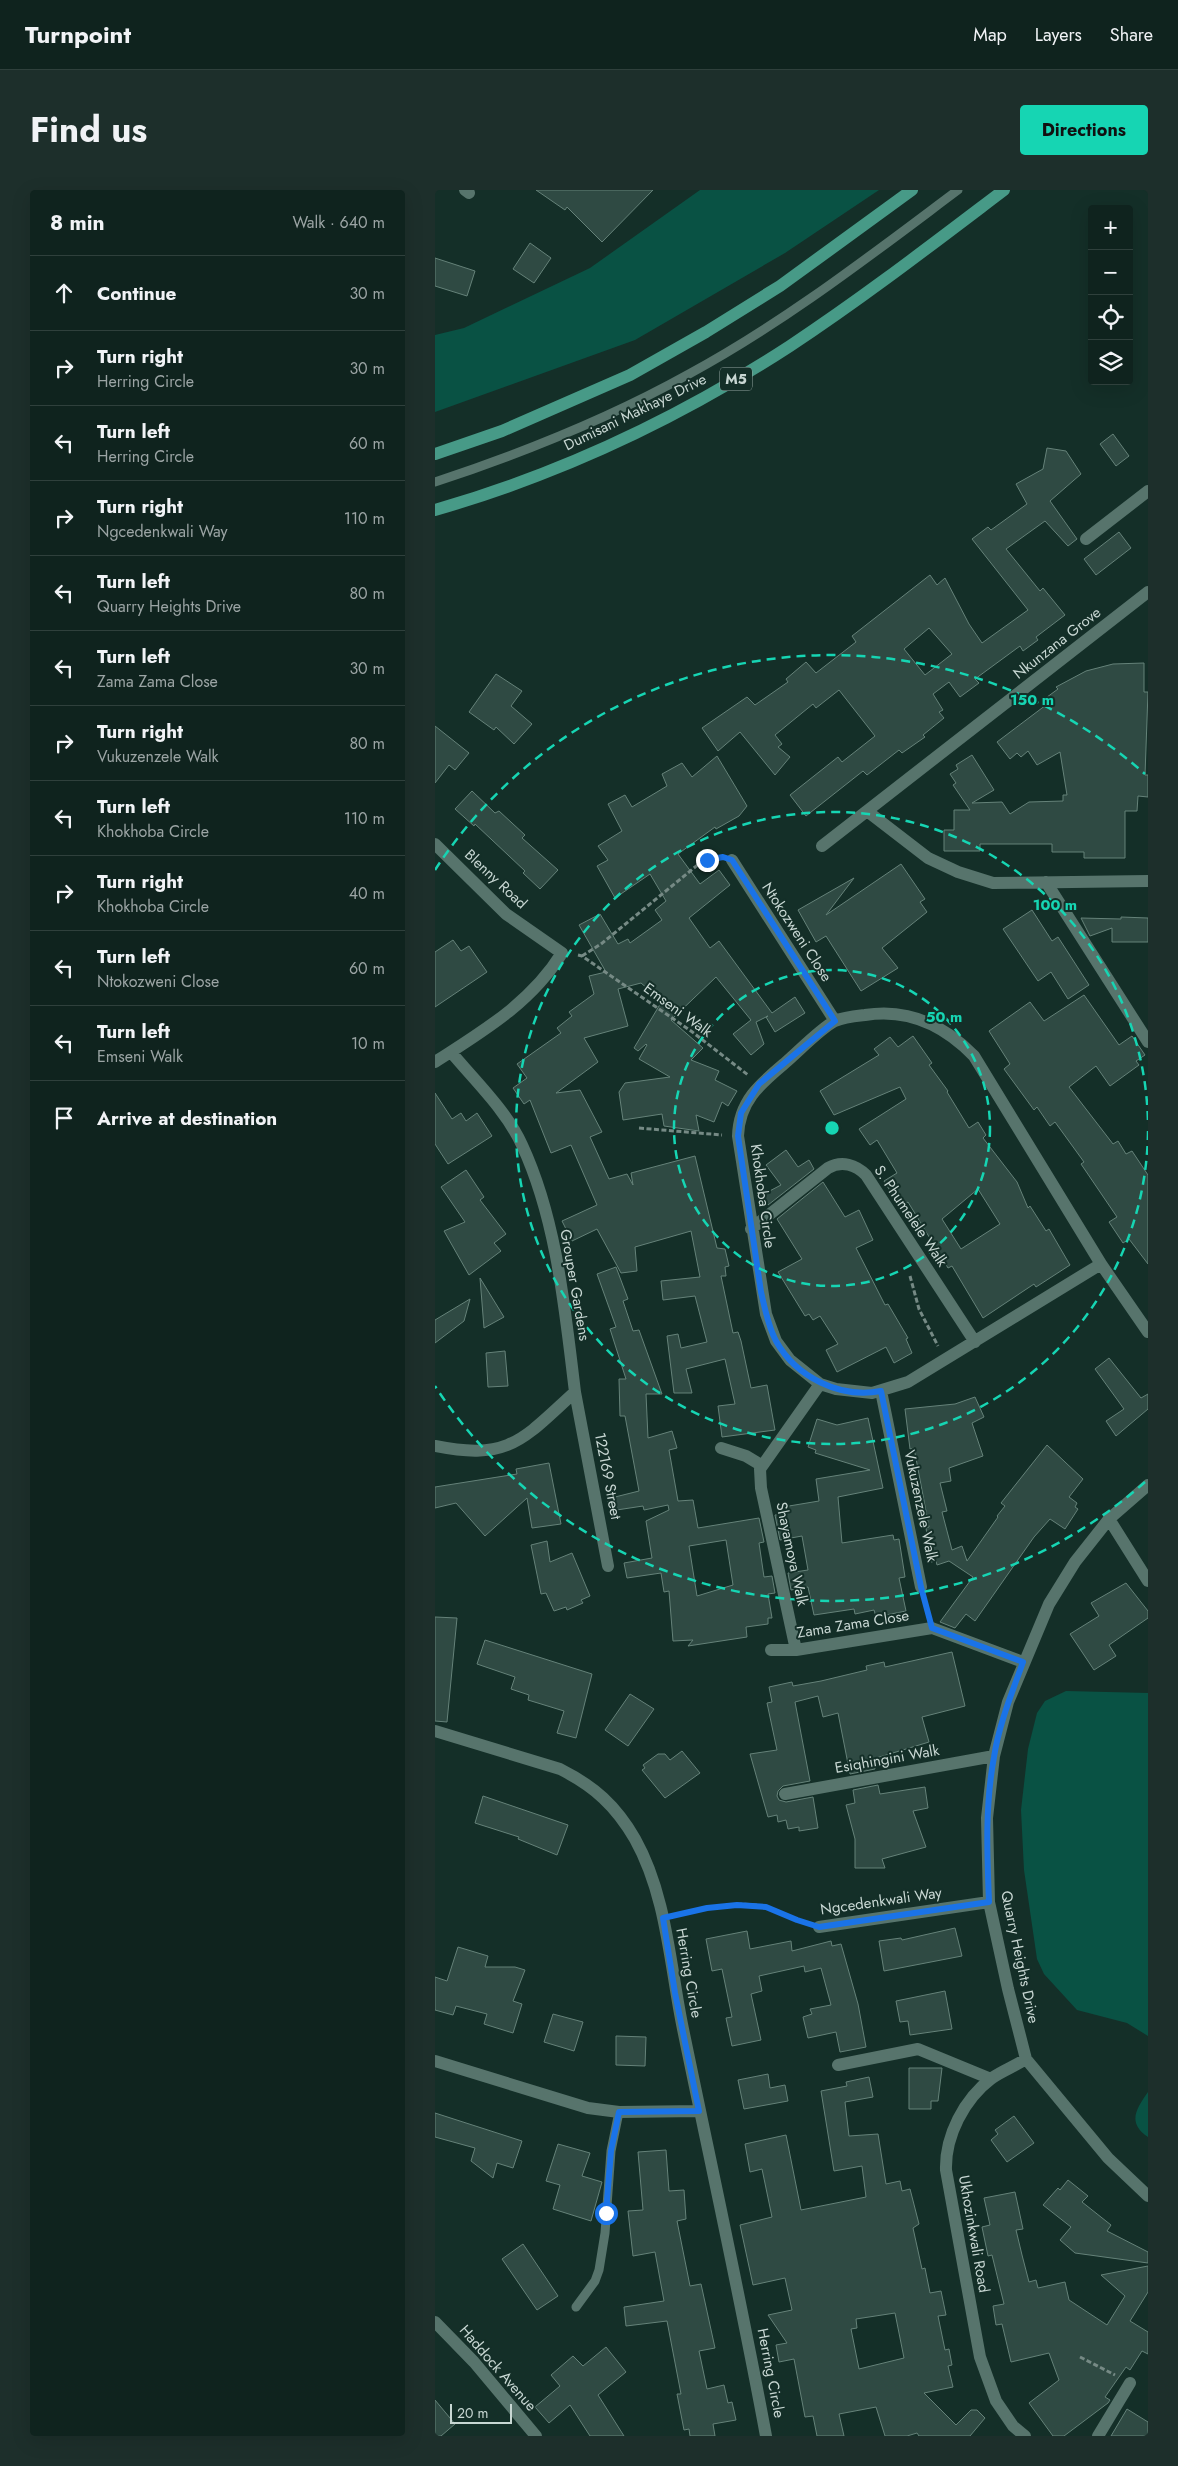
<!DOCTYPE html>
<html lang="en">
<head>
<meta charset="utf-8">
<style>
	:root { --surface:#0f231e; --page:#1d2f2b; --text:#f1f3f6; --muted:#9ba4a4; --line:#2f403c; --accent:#16d5b3 }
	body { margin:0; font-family:Jost,sans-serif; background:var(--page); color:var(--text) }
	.controls { position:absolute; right:15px; top:15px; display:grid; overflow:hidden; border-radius:5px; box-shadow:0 5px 20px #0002 }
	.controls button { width:45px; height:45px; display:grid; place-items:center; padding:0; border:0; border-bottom:1px solid var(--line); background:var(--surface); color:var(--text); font:25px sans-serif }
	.scale { position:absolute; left:15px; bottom:12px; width:62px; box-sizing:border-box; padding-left:5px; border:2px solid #c8d7d3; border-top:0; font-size:14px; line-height:18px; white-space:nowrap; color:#c8d7d3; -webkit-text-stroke:4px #142f28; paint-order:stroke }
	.stop { position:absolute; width:15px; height:15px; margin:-11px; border:4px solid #1a73e8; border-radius:50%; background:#fff }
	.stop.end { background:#1a73e8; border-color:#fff; box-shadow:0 1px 5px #0008 }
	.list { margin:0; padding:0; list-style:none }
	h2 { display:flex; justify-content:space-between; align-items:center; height:65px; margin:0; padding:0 20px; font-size:21px }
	h2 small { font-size:16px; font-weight:400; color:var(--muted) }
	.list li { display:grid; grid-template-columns:32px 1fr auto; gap:15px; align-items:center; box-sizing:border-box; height:75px; padding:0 20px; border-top:1px solid var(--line) }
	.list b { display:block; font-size:19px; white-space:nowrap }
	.list p { margin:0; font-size:16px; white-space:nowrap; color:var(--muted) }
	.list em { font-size:16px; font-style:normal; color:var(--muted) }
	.icon { flex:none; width:28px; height:28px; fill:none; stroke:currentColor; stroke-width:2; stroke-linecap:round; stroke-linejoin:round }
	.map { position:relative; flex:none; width:713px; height:2246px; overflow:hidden; border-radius:5px }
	header { display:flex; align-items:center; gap:30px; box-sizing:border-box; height:70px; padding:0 25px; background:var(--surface); border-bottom:1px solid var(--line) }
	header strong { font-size:24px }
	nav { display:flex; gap:28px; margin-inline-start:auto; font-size:18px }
	.intro { display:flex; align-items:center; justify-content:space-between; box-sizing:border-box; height:120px; padding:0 30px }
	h1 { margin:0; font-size:35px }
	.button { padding:12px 22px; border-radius:5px; background:var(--accent); color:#111; font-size:18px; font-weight:700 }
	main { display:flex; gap:30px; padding:0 30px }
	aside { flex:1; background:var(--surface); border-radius:5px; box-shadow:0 5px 20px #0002 }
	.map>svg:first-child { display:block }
</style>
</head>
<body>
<header>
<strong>Turnpoint</strong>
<nav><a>Map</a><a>Layers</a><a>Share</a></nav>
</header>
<div class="intro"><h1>Find us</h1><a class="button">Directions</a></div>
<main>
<aside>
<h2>8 min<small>Walk · 640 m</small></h2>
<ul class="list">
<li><svg class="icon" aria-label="ahead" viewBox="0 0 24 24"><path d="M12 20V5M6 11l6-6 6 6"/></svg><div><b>Continue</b></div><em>30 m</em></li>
<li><svg class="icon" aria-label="right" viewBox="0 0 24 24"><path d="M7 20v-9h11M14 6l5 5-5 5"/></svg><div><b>Turn right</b><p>Herring Circle</p></div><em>30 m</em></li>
<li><svg class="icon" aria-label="left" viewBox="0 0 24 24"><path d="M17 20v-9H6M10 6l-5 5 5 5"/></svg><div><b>Turn left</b><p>Herring Circle</p></div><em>60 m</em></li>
<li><svg class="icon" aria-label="right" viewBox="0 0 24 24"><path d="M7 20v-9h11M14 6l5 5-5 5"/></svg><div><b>Turn right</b><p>Ngcedenkwali Way</p></div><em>110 m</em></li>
<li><svg class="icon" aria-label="left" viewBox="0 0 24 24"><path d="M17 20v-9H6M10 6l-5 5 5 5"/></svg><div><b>Turn left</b><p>Quarry Heights Drive</p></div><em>80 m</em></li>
<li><svg class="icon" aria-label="left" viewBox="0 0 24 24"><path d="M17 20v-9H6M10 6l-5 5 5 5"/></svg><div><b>Turn left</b><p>Zama Zama Close</p></div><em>30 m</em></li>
<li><svg class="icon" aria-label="right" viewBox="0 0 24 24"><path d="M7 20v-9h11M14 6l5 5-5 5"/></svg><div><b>Turn right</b><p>Vukuzenzele Walk</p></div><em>80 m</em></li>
<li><svg class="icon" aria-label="left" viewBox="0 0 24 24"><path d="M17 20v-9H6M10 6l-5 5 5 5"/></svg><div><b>Turn left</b><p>Khokhoba Circle</p></div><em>110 m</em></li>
<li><svg class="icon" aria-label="right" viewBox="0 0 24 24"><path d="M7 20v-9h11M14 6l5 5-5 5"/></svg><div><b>Turn right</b><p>Khokhoba Circle</p></div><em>40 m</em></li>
<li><svg class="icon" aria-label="left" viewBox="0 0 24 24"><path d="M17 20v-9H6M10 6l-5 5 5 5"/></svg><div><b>Turn left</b><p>Ntokozweni Close</p></div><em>60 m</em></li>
<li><svg class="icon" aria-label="left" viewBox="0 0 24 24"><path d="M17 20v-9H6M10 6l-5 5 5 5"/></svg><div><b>Turn left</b><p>Emseni Walk</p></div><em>10 m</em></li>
<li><svg class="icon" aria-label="arrive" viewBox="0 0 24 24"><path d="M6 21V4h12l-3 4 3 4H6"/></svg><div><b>Arrive at destination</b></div></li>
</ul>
</aside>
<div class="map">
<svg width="713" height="2246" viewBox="0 0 713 2246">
	<rect width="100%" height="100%" fill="#142f28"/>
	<path fill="#095244" d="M265 0H444L350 63 200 150 0 222V145L29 138 155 78Z
		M631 1501 713 1503V1846L692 1833 642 1820 609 1784 602 1769 589 1680 586 1620 593 1559 602 1523 610 1511Z
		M713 1902V1947C692 1933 701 1919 713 1902Z"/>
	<path fill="#2f4a43" stroke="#658279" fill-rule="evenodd" d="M101 0H218L167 52 132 17 130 20Z
		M95 53 116 68 99 93 78 79Z
		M0 68 40 81 32 106 0 96Z
		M678 244 694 266 681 276 665 254Z
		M612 258 631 261 646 284 615 311 642 349 633 356 610 331 571 359 605 401 608 398 630 425 601 447 603 450 588 461 585 456 540 489 544 493 525 507 514 492 498 504 508 520 504 522 509 528 488 545 490 547 467 563 464 560 432 585 428 581 371 626 355 605 403 567 407 572 440 546 404 500 381 518 378 514 340 545 347 554 343 557 355 567 340 585 305 542 283 561 267 538 312 507 320 515 353 492 351 489 371 472 381 483 421 452 417 446 495 385 502 395 510 388 534 434 547 453 593 420 537 349 553 337 556 340 592 314 581 294 608 279ZM494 438 517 464 490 485 469 459Z
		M684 342 696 358 661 385 649 369Z
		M709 473V502H713L710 585H713V607L703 606 702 621H690V668H649V662H617V654H545V661H509V640H519V620H535L518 595 521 593 515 584 523 579 521 575 537 565 559 600 537 613 567 612 575 624 594 612 628 611V605H632L625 562 602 575 593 561 586 567 582 563 575 569 562 552 611 515 608 510 623 499 621 497 651 481 678 474Z
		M61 484 87 501 76 516 97 534 79 554 61 537 59 540 34 522Z
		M0 536 34 563 20 580 14 575 0 593Z
		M282 566 312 616 304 626 281 639 280 637 243 664 265 694 284 680 295 695 254 728 275 758 284 751 337 823 360 807 370 823 340 842 331 827 333 826 321 832 329 854 316 865 298 844 316 830 281 787 236 830 268 858 256 870 284 881 280 890 302 901 293 916 287 912 279 932 261 925 264 941 229 936 227 924 188 930 184 902 190 893 235 887 204 869 212 855 211 854 203 861 199 858 227 811 206 793 183 799 193 836 149 848 163 872 121 903 145 900 167 942 155 947 174 989 192 984 198 995 196 983 260 966 282 1058 290 1059 294 1076 290 1077 291 1086H286L298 1143 303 1142 306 1151 316 1198 332 1195 340 1240 287 1247 283 1216 300 1214 290 1169 251 1179 257 1203H239L232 1146 243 1144 246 1158 272 1152 260 1106 228 1110 226 1091 265 1087 256 1041 200 1057 202 1081 186 1083 162 1039 137 1051 127 1031 162 1015 136 955 116 963 95 910 89 914 78 898 92 888 82 874 126 843 122 838 137 826 134 822 159 804 154 786 171 782 144 735 165 724 183 754 193 749 195 753 227 730 220 720 231 711 215 684 180 708 162 676 173 670 163 656 187 641 173 614 190 605 197 617 232 596 227 584 247 573 257 587Z
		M37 601 60 623 64 621 90 645 87 648 123 680 105 699 88 683 90 681 40 634 39 636 20 619Z
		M466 674 490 709 485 712 492 722 447 758 463 778 426 801 391 746 381 752 363 720 419 688 391 725Z
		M597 720 617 751 623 747 654 795 633 809 616 782 603 791 568 739Z
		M686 727 713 728V752H677V738L655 746 646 728 686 729Z
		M18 750 26 761 34 756 52 782 0 817V762Z
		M649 805 684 855 697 846 710 865 701 871 704 875 675 896 661 876 634 897 678 954 683 951 691 964 697 961 713 985V1074L694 1049 688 1053 674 1032 682 1027 646 974 649 972 620 932 615 936 602 917 599 920 569 879 575 874 554 841 595 812 609 831Z
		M478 846 497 873 494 875 513 901 512 902 534 938 543 932 551 945 548 948 582 992 593 1018 595 1016 611 1041 614 1039 635 1075 601 1097 599 1094 548 1128 517 1076 513 1078 473 1012 465 1017 449 991 462 983 442 950 435 955 424 939 471 909 465 897 399 925 385 901 444 865 439 859 455 847 463 857ZM543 999 565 1034 526 1059 507 1029Z
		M0 903 17 929 26 923 31 931 42 923 57 946 13 974 0 954Z
		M351 960 363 977 374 970 379 979 333 1015 327 1005 346 995 331 975Z
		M31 980 49 1007 45 1010 71 1044 59 1053 66 1061 34 1085 9 1041 30 1032 6 997Z
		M388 992 410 1027 424 1020 438 1050 421 1058 450 1115 453 1114 473 1148 471 1149 477 1163 459 1173 451 1157 402 1182 391 1160 403 1154 385 1126 378 1130 374 1124 370 1126 343 1082 367 1069 342 1029Z
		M181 1077 193 1109 188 1111 198 1141 204 1140 227 1204H211L213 1248 237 1241 242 1258 234 1260 243 1311 258 1310 263 1338 324 1328 329 1352 324 1353 329 1387 337 1386 340 1403 333 1404 337 1428H333V1434L311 1437 312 1447 253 1456 258 1450 238 1451 234 1401 229 1402 226 1383 192 1388 189 1373 217 1368 211 1331 234 1320 233 1315 209 1320 208 1316 175 1321 172 1309 204 1301 190 1226H185L184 1189H191L175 1139 181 1137 162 1084ZM291 1350 298 1395 262 1406 254 1356Z
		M45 1088 69 1127 49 1138Z
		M35 1109 29 1131 0 1153V1130Z
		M70 1161 73 1196 53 1197 51 1163Z
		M674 1168 706 1208 713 1204V1219L681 1246 671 1231 689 1219 660 1179Z
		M540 1207 549 1227 537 1233 548 1266 514 1278 516 1291 505 1293 512 1321 507 1322 517 1360 527 1356 532 1371 563 1327 562 1326 570 1316 566 1313 612 1255 648 1289 634 1307 642 1313 640 1317 643 1319 630 1339 615 1329 599 1347 540 1431 531 1424 520 1438 505 1432 538 1387 514 1371 502 1375 501 1371 496 1372 491 1338 494 1337 479 1258 475 1259 470 1219 520 1214Z
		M433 1228 448 1298 403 1307 407 1353 458 1345 459 1350 464 1349 470 1387 464 1388 471 1421 441 1427 439 1420 420 1424 419 1419 379 1425 373 1397 356 1400 353 1383 373 1380 367 1346 345 1350 340 1325 352 1323 354 1316 384 1311 381 1289 435 1280 380 1263 381 1260 373 1257 382 1229 402 1235Z
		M114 1273 126 1334 97 1338 92 1308 50 1346 21 1313 0 1318V1297L82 1284 81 1279Z
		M112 1351 115 1372 137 1363 155 1406 146 1410 148 1413 132 1420 131 1417 119 1421 111 1403 106 1404 96 1355Z
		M691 1393 713 1421V1428L674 1455 681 1466 659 1480 635 1444 664 1426 656 1413Z
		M0 1427 22 1428 12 1532 0 1531Z
		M50 1450 157 1484 141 1548 122 1543 129 1521 93 1510 94 1505 76 1499 80 1487 42 1474Z
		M517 1462 530 1516 487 1527 494 1552 438 1569 440 1579 415 1584 403 1523 388 1527 383 1506 360 1512 375 1591 348 1596 343 1601 342 1606 344 1610 351 1612 378 1607 383 1638 364 1641V1637L353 1639 351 1630 343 1632 342 1625 333 1627 315 1564 342 1560 332 1513 337 1512 334 1497 357 1492 358 1496 386 1491 432 1480 431 1476 449 1472 450 1477Z
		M195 1504 219 1519 193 1556 170 1540Z
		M247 1561 265 1583 230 1608 207 1580 210 1578 208 1575 223 1564H230L235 1570Z
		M443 1595 445 1604 490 1597 493 1618 478 1621 491 1657 447 1669 450 1678H420V1649L411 1615 420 1613 418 1600Z
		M48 1606 133 1635 122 1665 83 1649 84 1647 40 1633Z
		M520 1738 527 1766 449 1781 444 1751 466 1748 467 1750Z
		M312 1741 315 1759 356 1751 357 1761 396 1751 397 1756 406 1754 423 1814 431 1857 405 1862 401 1842 373 1848 368 1827 377 1824 375 1819 396 1815 386 1778 370 1782 369 1776 324 1786 327 1801 316 1804 326 1850 297 1856 291 1828 297 1827 287 1779 277 1781 271 1749Z
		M23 1757 53 1766 50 1777H80L90 1780 78 1811 87 1814 78 1843 49 1834 52 1824 21 1816 18 1825 0 1820V1787L12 1791Z
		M510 1801 517 1839 475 1845 473 1831 465 1832 461 1811Z
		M118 1824 148 1832 139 1861 109 1852Z
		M181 1846 211 1847 210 1876 181 1875Z
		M474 1878H507L503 1911H496V1919H474Z
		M333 1884 335 1898 350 1895 353 1911 309 1919 303 1890Z
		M434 1887 438 1907 410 1912 414 1946 443 1944 451 1994 465 1991 467 2001 475 1999 484 2034 478 2038 487 2079 490 2078 495 2103 506 2101 511 2125 503 2126 510 2160 514 2159 517 2175 513 2176 518 2197 489 2203 521 2235 536 2220H542L550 2228 535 2246H484L482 2243 472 2246H450L441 2217 404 2224 409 2246H382L378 2226 370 2227 359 2169 344 2172 341 2155 352 2153 333 2125 357 2120 350 2088 318 2095 305 2035 337 2027 327 1979 315 1982 310 1954 351 1945 366 2020 431 2007 427 1976 399 1981 386 1901 412 1896 411 1892ZM460 2123 469 2168 424 2179 416 2139 422 2138 421 2129Z
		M0 1923 87 1951 78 1978 62 1973 58 1988 36 1971 40 1958 0 1947Z
		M579 1926 599 1953 572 1972 556 1950 563 1944 560 1940Z
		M123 1954 155 1963 147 1986 167 1992 156 2031 118 2019 125 1995 111 1991Z
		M231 1960 234 2001 249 2000 251 2029 242 2031 255 2096 266 2094 280 2158 264 2161 272 2199 289 2195 293 2213 297 2212 301 2230 278 2234 280 2246H255L254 2239 249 2240 242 2204H246L232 2131 191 2136 189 2117 229 2111 220 2062 198 2066 193 2021 208 2020 203 1962Z
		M633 1990 653 2006 647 2012 676 2035 672 2041 713 2062V2073L640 2063 625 2050 636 2037 608 2015 623 1998 625 2000Z
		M580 2002 588 2039 581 2040 587 2065 594 2092 601 2090 603 2098 630 2092 634 2110 672 2135 690 2106 666 2085 713 2076V2102L695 2131 713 2142V2164L707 2161 695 2180 691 2177 670 2207 675 2210 673 2213 629 2246H618L594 2213 624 2190 614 2163 576 2172 567 2134 561 2135 558 2116 569 2114 557 2065 553 2066 547 2037 555 2035 549 2008Z
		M88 2054 123 2106 102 2120 67 2069Z
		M171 2157 191 2182 163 2205 189 2246H155L135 2215 114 2233 100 2217 125 2196 116 2185 138 2166 148 2176Z
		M0 2210 20 2234 6 2246H0Z
		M692 2219 713 2232V2246H676Z"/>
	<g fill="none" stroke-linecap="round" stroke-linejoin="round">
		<path stroke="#768a85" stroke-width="3" stroke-dasharray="5 2.5" stroke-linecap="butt" d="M143 765 147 766 256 841 313 885
			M147 766 166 754 265 673 282 668
			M204 938 287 945
			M475 1086 484 1119 503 1156
			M243 1725C271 1718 303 1710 331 1717 344 1720 357 1729 370 1733
			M645 2167 680 2185"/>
		<path stroke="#57746c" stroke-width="9" d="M0 292C88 263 173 229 254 184 350 132 436 65 523 0
			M141 2117 160 2091 164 2080 170 2043 176 1961 184 1922"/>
		<path stroke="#57746c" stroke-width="12" d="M30 0 34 3
			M651 349 713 301
			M432 621 493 668 523 682 558 693 713 691
			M0 654 71 724 127 763C96 813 48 841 0 872
			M387 656 713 402
			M297 670 400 831
			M611 692 713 852
			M316 1039 393 978C407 970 421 975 431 985L540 1152
			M666 1074 473 1192 437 1203 401 1199 385 1194 355 1170 341 1151 331 1124 303 946C304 911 325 894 350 873 363 862 386 838 400 831 409 827 421 826 430 825 474 818 509 835 539 866L666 1074 713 1142
			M446 1201 486 1397
			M140 1202 173 1376
			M0 1256C75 1271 88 1249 140 1202 130 1121 122 1030 87 955 71 920 40 891 16 862
			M286 1258 311 1266 326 1275
			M713 1295 674 1329 640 1372 614 1414 573 1512 559 1566 552 1628 554 1712 573 1799 591 1869 673 1968 713 2006
			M674 1329 713 1391
			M336 1460H361L497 1438 588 1472
			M361 1460 326 1298 325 1279 385 1194
			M0 1541 125 1579C159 1596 181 1616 200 1649 232 1706 235 1777 248 1839 276 1975 306 2110 331 2246
			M350 1604 559 1566
			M384 1737 554 1712
			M0 1871 153 1918 184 1922 265 1921
			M403 1875 483 1859 556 1889
			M0 2132 39 2172 101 2246
			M590 2246 578 2236 561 2211 545 2167 511 1980C510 1946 529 1909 557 1888 567 1881 580 1876 591 1869
			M663 2246 695 2193"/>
		<path stroke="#479a87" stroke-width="12" d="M0 264 67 241 195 185 271 142 345 96 477 0
			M0 320C125 284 246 227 355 156 429 107 499 53 569 0"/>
	</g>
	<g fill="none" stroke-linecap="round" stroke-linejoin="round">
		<path stroke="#1a73e8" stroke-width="6" d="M171 2023 176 1961 184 1922 264 1921 240 1803 228 1728 272 1718 302 1715 331 1717 362 1730 384 1737 554 1712C552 1663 550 1615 559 1567 564 1534 577 1503 588 1472L497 1438 486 1397 446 1201C405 1209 361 1187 341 1151 333 1136 330 1119 326 1102L303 946 306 923 324 894 400 831 297 670 288 667 272 670"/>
	</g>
	<g fill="none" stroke="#16d5b3" stroke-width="2.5" stroke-dasharray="9 6">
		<circle cx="397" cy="938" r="158"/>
		<path d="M713 941A316 316 0 1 1 713 935"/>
		<path d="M710 1292A473 473 0 0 1 0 1196M0 680A473 473 0 0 1 710 584"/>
	</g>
	<g text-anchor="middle" stroke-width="4" stroke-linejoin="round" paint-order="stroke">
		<rect fill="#142f28" stroke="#92a5a0" stroke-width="1" x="285" y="177.5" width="32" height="23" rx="4"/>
		<g font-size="14" font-weight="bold" fill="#c8d7d3">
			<text x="301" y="194">M5</text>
		</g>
		<g font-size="15" fill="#c8d7d3" stroke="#142f28">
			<text transform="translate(200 222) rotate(-26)" y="5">Dumisani Makhaye Drive</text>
			<text transform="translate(622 453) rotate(-38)" y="5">Nkunzana Grove</text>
			<text transform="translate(61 689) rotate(43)" y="5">Blenny Road</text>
			<text transform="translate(362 742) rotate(57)" y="5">Ntokozweni Close</text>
			<text transform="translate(243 820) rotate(36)" y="5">Emseni Walk</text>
			<text transform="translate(328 1006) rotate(82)" y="5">Khokhoba Circle</text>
			<text transform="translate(476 1026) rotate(56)" y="5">S. Phumelele Walk</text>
			<text transform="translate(140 1095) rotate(80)" y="5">Grouper Gardens</text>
			<text transform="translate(173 1286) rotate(79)" y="5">122169 Street</text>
			<text transform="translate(486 1316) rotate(78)" y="5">Vukuzenzele Walk</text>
			<text transform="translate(357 1364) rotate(78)" y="5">Shayamoya Walk</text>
			<text transform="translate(418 1434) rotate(-9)" y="5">Zama Zama Close</text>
			<text transform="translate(452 1569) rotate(-10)" y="5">Esiqhingini Walk</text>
			<text transform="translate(446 1711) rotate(-8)" y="5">Ngcedenkwali Way</text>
			<text transform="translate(585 1767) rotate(78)" y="5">Quarry Heights Drive</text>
			<text transform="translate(254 1783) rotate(80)" y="5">Herring Circle</text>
			<text transform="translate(539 2044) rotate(80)" y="5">Ukhozinkwali Road</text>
			<text transform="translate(63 2178) rotate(49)" y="5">Haddock Avenue</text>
			<text transform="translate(336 2183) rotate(79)" y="5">Herring Circle</text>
		</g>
	</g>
	<circle cx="397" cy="938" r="8" fill="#16d5b3" stroke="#142f28" stroke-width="2.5"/>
	<g font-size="15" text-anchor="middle" font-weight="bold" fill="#16d5b3" stroke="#142f28" stroke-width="4" stroke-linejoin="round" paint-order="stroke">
		<text x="597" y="515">150 m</text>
		<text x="620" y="720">100 m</text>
		<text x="509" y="832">50 m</text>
	</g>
</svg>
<div class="controls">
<button>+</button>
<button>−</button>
<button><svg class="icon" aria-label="locate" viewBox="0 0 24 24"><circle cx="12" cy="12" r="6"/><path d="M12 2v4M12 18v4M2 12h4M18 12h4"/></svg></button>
<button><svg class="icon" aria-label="layers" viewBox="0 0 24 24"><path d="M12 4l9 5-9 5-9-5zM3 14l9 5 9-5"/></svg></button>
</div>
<div class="scale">20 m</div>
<div class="stop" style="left:171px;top:2023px"></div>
<div class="stop end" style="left:272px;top:670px"></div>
</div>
</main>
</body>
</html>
